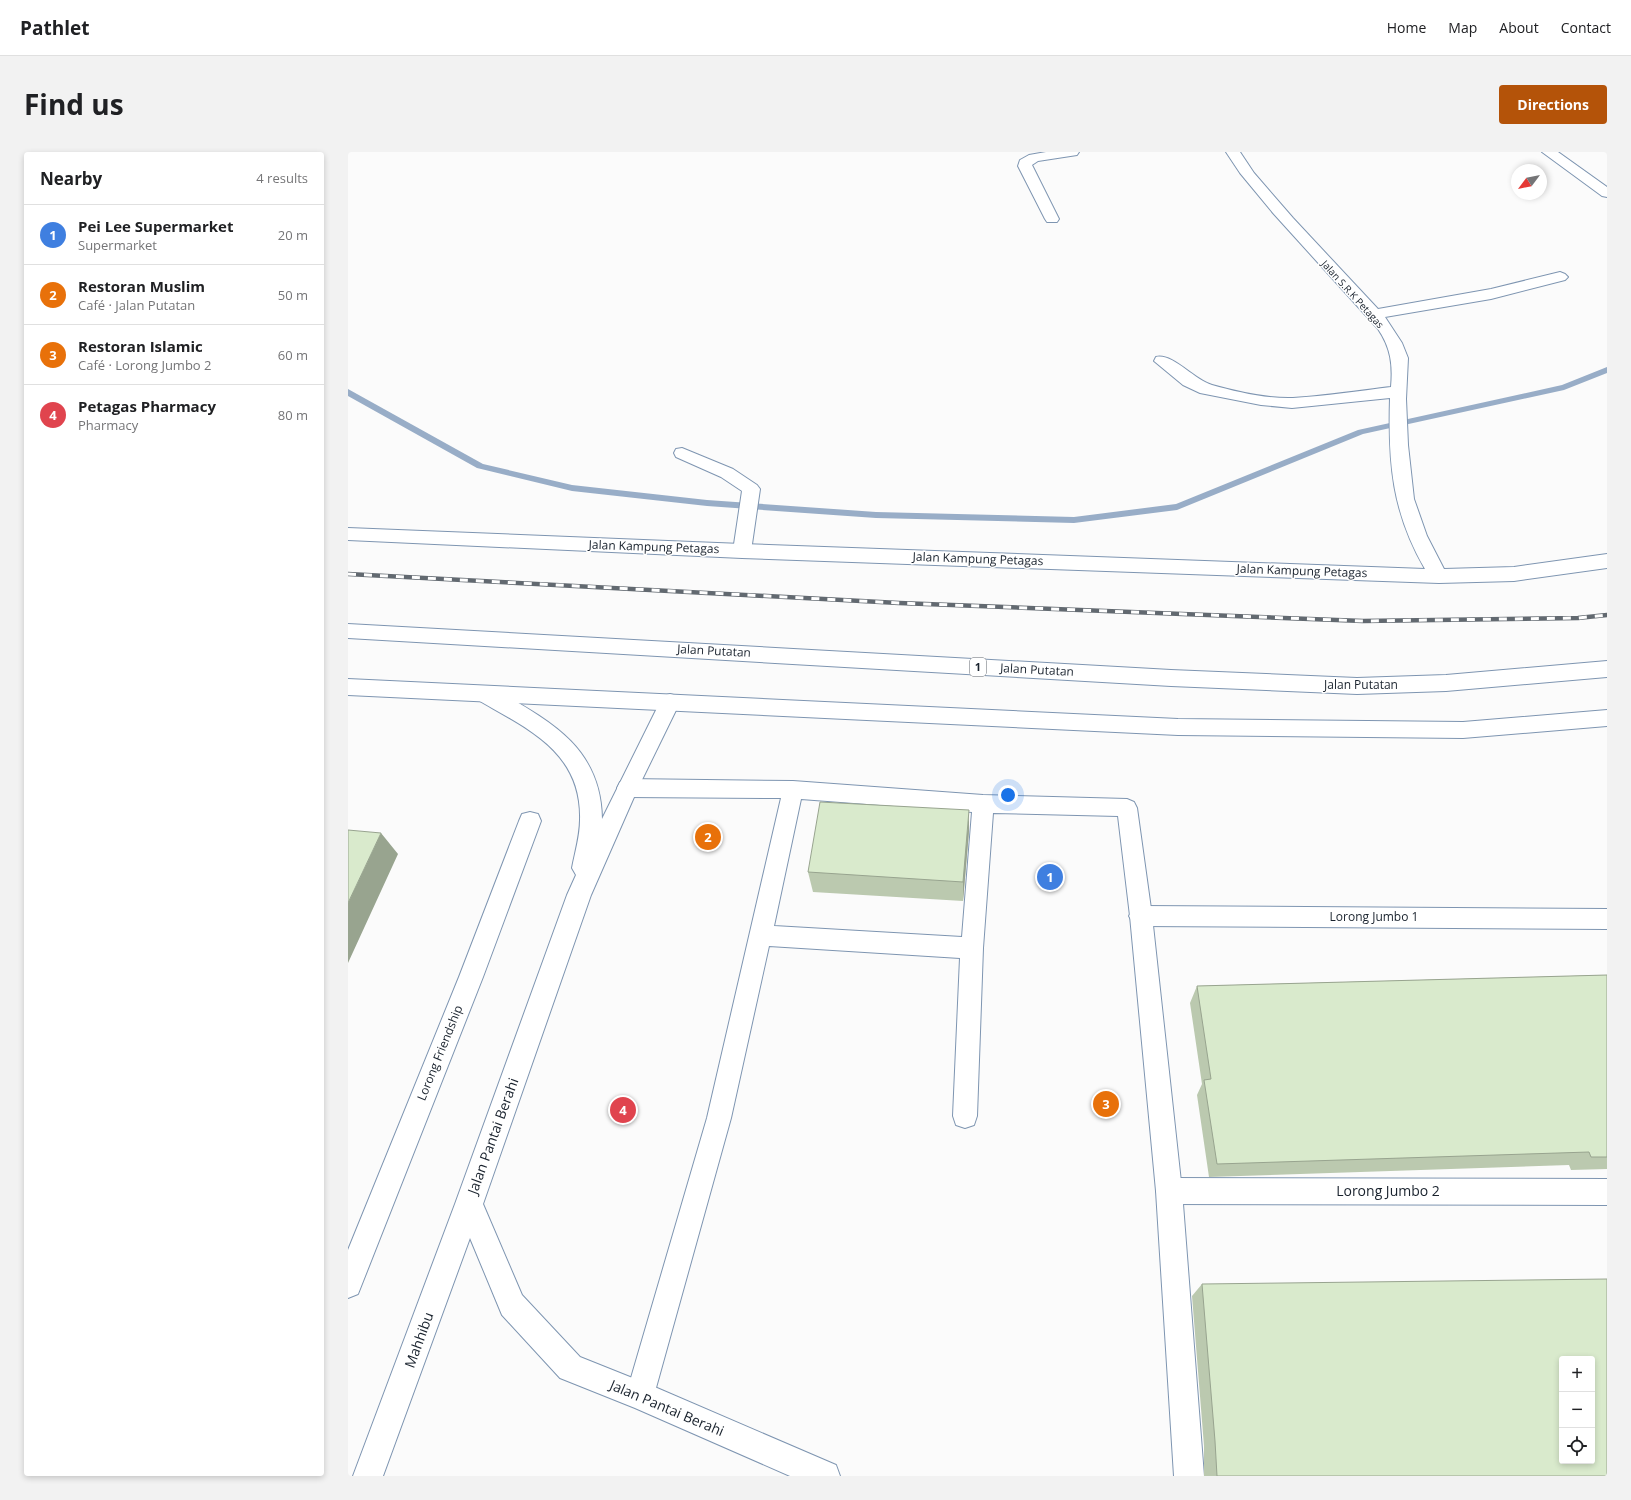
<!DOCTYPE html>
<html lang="en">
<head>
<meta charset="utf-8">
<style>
	:root { --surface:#fff; --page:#f2f2f2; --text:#202124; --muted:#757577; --line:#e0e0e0; --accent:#b45309 }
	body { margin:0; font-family:"Open Sans",sans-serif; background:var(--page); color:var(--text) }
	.controls { position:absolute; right:12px; bottom:12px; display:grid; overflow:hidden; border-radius:4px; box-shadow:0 2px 6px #0003 }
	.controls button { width:36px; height:36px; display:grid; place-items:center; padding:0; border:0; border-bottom:1px solid var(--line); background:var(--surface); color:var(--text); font:20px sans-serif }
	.compass { position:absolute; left:1163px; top:12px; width:36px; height:36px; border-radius:50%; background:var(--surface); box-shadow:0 2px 6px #0003; rotate:238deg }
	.you { position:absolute; left:660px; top:643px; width:14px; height:14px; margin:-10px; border:3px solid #fff; border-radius:50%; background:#1a73e8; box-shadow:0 0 0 6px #1a73e833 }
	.badge { display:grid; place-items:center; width:26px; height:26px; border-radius:50%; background:var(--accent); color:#fff; font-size:13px; font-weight:700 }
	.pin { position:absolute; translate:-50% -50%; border:2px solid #fff; box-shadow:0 1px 4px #0006 }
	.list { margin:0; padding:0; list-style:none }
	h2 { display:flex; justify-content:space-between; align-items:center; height:52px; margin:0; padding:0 16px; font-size:17px }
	h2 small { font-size:13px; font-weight:400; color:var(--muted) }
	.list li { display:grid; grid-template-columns:26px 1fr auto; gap:12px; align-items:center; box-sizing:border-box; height:60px; padding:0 16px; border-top:1px solid var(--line) }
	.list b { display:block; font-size:15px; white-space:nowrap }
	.list p { margin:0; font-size:13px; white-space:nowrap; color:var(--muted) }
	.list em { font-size:13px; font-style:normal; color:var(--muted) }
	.icon { flex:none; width:22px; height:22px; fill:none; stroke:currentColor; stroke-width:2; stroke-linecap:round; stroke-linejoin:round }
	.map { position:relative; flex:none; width:1259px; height:1324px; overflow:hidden; border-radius:4px }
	header { display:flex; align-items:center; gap:24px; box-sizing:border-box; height:56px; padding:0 20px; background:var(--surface); border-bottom:1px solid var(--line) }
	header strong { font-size:19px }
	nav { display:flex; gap:22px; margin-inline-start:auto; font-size:14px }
	.intro { display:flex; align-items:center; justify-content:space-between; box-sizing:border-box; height:96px; padding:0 24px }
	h1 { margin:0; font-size:28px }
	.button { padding:10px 18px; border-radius:4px; background:var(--accent); color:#fff; font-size:14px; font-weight:700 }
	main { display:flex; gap:24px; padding:0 24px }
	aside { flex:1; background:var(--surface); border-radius:4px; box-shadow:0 2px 6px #0003 }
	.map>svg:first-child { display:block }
</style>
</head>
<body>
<header>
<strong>Pathlet</strong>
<nav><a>Home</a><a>Map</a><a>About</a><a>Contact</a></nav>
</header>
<div class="intro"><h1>Find us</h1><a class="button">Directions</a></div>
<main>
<aside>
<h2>Nearby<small>4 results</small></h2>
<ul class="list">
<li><span class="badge" style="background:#3f7fe0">1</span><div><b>Pei Lee Supermarket</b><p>Supermarket</p></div><em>20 m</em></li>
<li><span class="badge" style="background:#e8710a">2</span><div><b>Restoran Muslim</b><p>Café · Jalan Putatan</p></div><em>50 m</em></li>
<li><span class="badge" style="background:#e8710a">3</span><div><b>Restoran Islamic</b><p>Café · Lorong Jumbo 2</p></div><em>60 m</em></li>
<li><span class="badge" style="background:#e0444e">4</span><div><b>Petagas Pharmacy</b><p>Pharmacy</p></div><em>80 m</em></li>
</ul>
</aside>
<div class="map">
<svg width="1259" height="1324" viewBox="0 0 1259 1324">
	<rect width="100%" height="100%" fill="#fbfbfb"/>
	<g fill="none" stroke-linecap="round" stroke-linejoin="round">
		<path fill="#98adc7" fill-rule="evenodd" d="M1259 215V221L1216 238 1015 282 829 358 726 371 528 366 359 354 224 339 129 316 0 244V237L135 312 224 333 359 348 528 360 726 365 828 352 1010 278 1214 233Z"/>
		<defs>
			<path id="service" d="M334 296 385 317 409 333 412 337 403 399 400 403 394 405 388 403 385 399 394 339 373 325 328 305 326 301 328 297Z
				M279 627 445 629 635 643 779 647 786 650 789 656 804 764 834 1039 856 1324H826L808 1039 782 764 770 664 645 661 635 796 629 964 626 973 617 976 608 973 605 964 612 806 421 794 383 966 306 1243 302 1253 292 1257 282 1253 278 1243 359 966 433 646 279 645 272 642 269 636 272 630ZM453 647 624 660 614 785 426 774Z"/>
			<path id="minor" d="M698 0H731L729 3 690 9 684 13 711 67 709 70H699L697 67 670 14 672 8 681 3Z
				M878 0H892L906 21 945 66 1030 157 1143 137 1212 120 1217 122 1220 125 1217 128 1143 147 1037 165 1054 191 1060 206 1058 247 1060 293 1066 347 1079 384 1096 417 1166 415 1259 402V416L1166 429 1091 431 394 406 0 388V376L394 392 1077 417C1044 360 1040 311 1042 246L944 256 913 253 852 241 835 233 806 209 808 205C825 201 846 228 864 233 889 240 919 247 945 246 978 244 1010 239 1043 235 1045 213 1043 196 1030 177L925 61 892 21Z
				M1194 0H1210L1259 35V45L1254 44Z
				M137 534 144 536C200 568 253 594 254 667L315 544 322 542 329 544 332 550 290 636 243 743 135 1052 174 1143 232 1205 302 1233 488 1313 492 1324H442L287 1256 212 1226 154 1163 122 1086 35 1324H5L107 1052 219 743 228 723 224 716C227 700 232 684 232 668 234 600 180 577 130 548L127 542 130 536Z
				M182 660 190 662 193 669 135 825 10 1142 0 1146V1098L111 825 171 669 174 662Z
				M793 754 1259 757V777L793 774 785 771 781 764 785 757Z
				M821 1026 1259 1027V1053L821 1052 812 1048 808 1039 812 1030Z"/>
			<path id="trunk" d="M0 472 823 518 1009 526 1098 523 1259 509V525L1098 539 1009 542 823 534 0 486Z
				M0 527 830 567 1115 570 1259 558V574L1115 586 830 583 0 543Z"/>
		</defs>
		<use href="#service" stroke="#7e95b1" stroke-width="2"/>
		<use href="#minor" stroke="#7e95b1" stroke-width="2"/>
		<use href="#trunk" stroke="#7e95b1" stroke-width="2"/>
		<use href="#service" fill="#fff" fill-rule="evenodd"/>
		<use href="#minor" fill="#fff" fill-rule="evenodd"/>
		<use href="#trunk" fill="#fff" fill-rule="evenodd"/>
		<defs>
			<path id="rail" d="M0 422 551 451 1015 469 1230 466 1259 463"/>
		</defs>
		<use href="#rail" stroke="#626970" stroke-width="4.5"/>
		<use href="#rail" stroke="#fff" stroke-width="3" stroke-dasharray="8" stroke-linecap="butt"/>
	</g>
	<path fill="#bbc9af" d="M621 679 615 749 465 740 460 720Z
		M1259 823V1017L1223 1018 1221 1013 861 1025 849 943 854 932 842 851 849 834Z
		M854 1132 1259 1324H856V1294L844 1144Z"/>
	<path fill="#98a48f" d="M621 658V679L615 749V730Z
		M33 681 50 702 0 811V751Z"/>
	<path fill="#d9eacc" stroke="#98a48f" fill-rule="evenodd" d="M472 650 621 658 615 730 460 720Z
		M0 678 33 681 0 751Z
		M1259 823V1005H1243L1241 1000 869 1012 856 928 863 927 849 834Z
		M1259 1127V1324H869L867 1289 854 1132ZM1214 1207H1244V1309H1214Z"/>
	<g text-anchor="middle" stroke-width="3" stroke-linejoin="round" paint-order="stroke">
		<g font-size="10" fill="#19222d" stroke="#fff">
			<text transform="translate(1005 142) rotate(48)" y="4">Jalan S.R.K Petagas</text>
		</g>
		<rect fill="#fff" stroke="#5e646c" stroke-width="1" x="622" y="506" width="16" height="18" rx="3"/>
		<g font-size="11" font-weight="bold" fill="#19222d">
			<text x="630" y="519">1</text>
		</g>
		<g font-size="12" fill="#19222d" stroke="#fff">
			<text transform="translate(306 395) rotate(2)" y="4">Jalan Kampung Petagas</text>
			<text transform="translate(630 407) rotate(2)" y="4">Jalan Kampung Petagas</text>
			<text transform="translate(954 419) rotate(2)" y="4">Jalan Kampung Petagas</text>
			<text transform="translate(366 499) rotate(3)" y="4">Jalan Putatan</text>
			<text transform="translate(689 518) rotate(3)" y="4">Jalan Putatan</text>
			<text x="1013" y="537">Jalan Putatan</text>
			<text x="1026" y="769">Lorong Jumbo 1</text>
			<text transform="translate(92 901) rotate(-68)" y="4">Lorong Friendship</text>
		</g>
		<g font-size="14" fill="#19222d" stroke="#fff">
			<text transform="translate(145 984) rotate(-70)" y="5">Jalan Pantai Berahi</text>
			<text x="1040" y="1044">Lorong Jumbo 2</text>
			<text transform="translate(71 1188) rotate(-70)" y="5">Mahhibu</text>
			<text transform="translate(319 1256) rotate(23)" y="5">Jalan Pantai Berahi</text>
		</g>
	</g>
</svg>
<div class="controls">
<button>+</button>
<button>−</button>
<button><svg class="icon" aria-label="locate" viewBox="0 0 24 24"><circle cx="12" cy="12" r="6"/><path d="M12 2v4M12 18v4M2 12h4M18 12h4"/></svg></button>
</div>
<svg class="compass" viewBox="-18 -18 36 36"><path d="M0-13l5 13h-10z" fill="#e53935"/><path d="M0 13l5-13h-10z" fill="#757577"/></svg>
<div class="you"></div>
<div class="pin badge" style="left:702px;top:725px;background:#3f7fe0">1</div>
<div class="pin badge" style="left:360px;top:685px;background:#e8710a">2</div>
<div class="pin badge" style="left:758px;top:952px;background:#e8710a">3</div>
<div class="pin badge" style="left:275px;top:958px;background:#e0444e">4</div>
</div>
</main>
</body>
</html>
